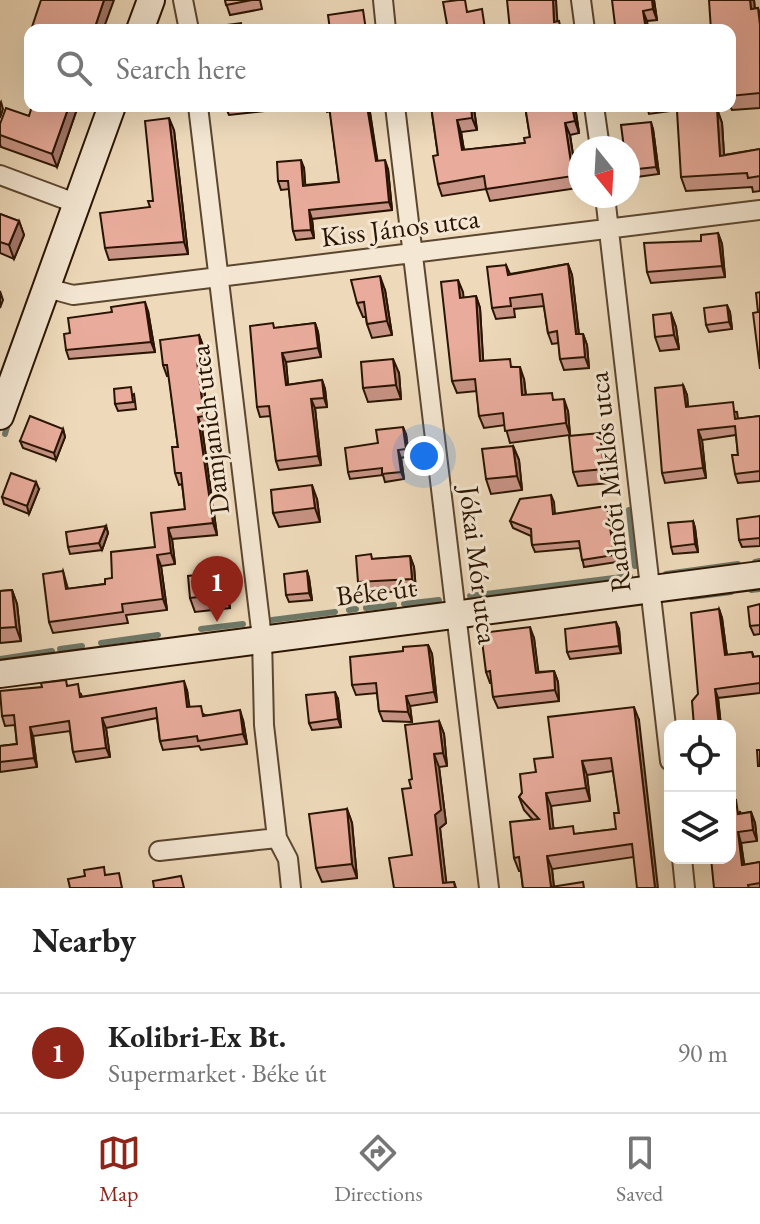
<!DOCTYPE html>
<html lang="en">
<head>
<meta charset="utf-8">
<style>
	:root { --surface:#fff; --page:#f2f2f2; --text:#222; --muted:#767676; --line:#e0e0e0; --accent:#8f2418 }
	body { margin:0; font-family:"EB Garamond",serif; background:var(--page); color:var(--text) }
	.controls { position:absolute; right:24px; bottom:24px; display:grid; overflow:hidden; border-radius:16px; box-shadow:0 8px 32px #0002 }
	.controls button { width:72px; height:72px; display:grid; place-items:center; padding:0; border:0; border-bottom:2px solid var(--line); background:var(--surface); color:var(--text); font:40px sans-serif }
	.compass { position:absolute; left:568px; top:136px; width:72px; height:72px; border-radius:50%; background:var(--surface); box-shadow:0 8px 32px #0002; rotate:162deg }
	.you { position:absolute; left:424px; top:456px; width:28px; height:28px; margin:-20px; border:6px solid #fff; border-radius:50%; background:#1a73e8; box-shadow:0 0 0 12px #1a73e833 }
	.badge { display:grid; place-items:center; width:52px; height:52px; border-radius:50%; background:var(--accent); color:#fff; font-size:26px; font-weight:700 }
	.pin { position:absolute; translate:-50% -66px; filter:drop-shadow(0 2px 4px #0008) }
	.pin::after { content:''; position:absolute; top:42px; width:28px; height:24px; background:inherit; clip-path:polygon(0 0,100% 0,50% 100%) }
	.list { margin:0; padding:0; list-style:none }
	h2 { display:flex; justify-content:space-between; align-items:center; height:104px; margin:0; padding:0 32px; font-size:34px }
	h2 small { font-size:26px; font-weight:400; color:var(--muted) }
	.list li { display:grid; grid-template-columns:52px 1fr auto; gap:24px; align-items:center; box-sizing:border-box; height:120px; padding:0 32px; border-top:2px solid var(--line) }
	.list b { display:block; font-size:30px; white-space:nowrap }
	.list p { margin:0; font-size:26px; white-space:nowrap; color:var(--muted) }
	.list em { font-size:26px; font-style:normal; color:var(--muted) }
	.icon { flex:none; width:44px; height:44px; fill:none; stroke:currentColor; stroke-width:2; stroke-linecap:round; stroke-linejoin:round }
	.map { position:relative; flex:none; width:760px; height:888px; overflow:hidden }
	.search { position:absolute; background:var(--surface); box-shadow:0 8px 32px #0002; left:24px; right:24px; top:24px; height:88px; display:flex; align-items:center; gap:20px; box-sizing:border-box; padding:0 28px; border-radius:16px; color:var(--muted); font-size:30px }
	.sheet { height:224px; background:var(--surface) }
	nav { display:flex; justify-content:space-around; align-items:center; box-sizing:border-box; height:112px; border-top:2px solid var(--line); background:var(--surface); font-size:22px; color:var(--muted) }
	nav a { display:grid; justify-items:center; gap:4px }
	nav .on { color:var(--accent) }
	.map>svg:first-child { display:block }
</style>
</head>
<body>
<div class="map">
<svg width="760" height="888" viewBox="0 0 760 888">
	<rect width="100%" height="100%" fill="#eedabb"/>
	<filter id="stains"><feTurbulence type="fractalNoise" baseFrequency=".0025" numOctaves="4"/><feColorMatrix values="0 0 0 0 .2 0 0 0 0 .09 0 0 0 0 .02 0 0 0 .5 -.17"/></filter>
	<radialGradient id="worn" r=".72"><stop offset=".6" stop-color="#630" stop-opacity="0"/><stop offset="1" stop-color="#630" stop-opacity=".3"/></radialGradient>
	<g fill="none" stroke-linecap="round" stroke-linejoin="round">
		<path stroke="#6d7868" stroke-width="6" d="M5 434 9 420
			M629 510 635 566
			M755 562 760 561
			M666 574 738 564
			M751 590 760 589
			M470 596 630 576
			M691 597 731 592
			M404 604 439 600
			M366 608 394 605
			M349 610 356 609
			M272 620 335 612
			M201 629 243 624
			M101 643 158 635
			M60 649 82 646
			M0 659 52 651"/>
		<defs>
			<path id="street" d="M183 0 189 30
				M383 0 386 30
				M581 0 585 30
				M198 106 262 638 264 725 277 838 288 859 291 888
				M395 106 489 888
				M594 106 600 148
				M0 175 75 203
				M605 196 670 761
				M47 288 73 295 760 210
				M159 851 277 838
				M682 858 685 888"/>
			<path id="secondary" d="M140 30 151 0
				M0 416 112 106
				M0 674 760 575"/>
		</defs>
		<use href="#street" stroke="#5b462f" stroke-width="22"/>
		<use href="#secondary" stroke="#2a1400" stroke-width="30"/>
		<use href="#street" stroke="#f4e7d3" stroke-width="18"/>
		<use href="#secondary" stroke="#f4e7d3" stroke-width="26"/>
	</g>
	<path fill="#c89486" stroke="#2a1400" stroke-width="2" fill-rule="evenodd" d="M225 0H260L262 9 230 15Z
		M654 0 657 20 647 21 648 30H602L615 25Z
		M709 0H754L755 9 758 8 760 14V108L732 110 730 106V30Z
		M78 106 57 167 1 147 0 144V124Z
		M225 106H264V111L229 115Z
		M325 106H369L377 161 388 169 392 210 312 219 314 238 296 240 293 231 289 189 281 190 278 181 304 168 305 185 339 182 330 111 327 112Z
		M431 106 474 109 477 130 461 132 464 150 525 143 530 137 525 106H575L579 133 570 135 578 188 490 201 486 189 442 196 438 184V155Z
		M647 106H693V108L649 114Z
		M717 109 722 123 724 155 760 149V191L753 192 752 187 686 191 681 177Z
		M653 129 659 174 629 178 628 148Z
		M174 130 188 254 109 260 105 248 150 207 153 201Z
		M0 214 19 221 24 235 14 259 0 253Z
		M718 233 722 244 725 277 651 283 647 272Z
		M568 264 572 275 579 334H583L587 345 589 368 564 370 560 359 559 343 552 344 548 333 544 306 514 309 515 317 496 319 492 308 506 265 510 274Z
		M385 290 392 335 372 338 367 324 366 317H363L357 303Z
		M463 292V298L476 296 480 308 483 361 513 367 524 379 526 395 555 400 568 411 570 435 510 443 505 425 484 428 479 416 477 391 457 393 452 381Z
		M148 311 155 352 69 359 66 350 70 333 112 312Z
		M730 312 732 329 709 332 706 325Z
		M671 313 676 327 679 349 660 351 655 337Z
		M315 323 318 332 321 357 286 362 288 385 322 380 325 389 327 407 315 408 321 465 279 470 276 461 271 416 260 417 257 407 276 328Z
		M199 335 203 346 206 371 202 372 209 427 202 428 217 535 172 539 175 564 161 566 167 610 126 615 128 623 53 633 49 622 63 571 68 589 105 584 155 547 185 509 182 484 179 485 175 473 178 447 169 376H167L163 365Z
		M399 373 401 399 368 402 363 388Z
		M683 385 687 395 688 407 737 412 738 419 760 416V481L738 483 735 474 738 455 736 435 702 440 706 478 665 483 662 473Z
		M134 394 136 409 118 411 115 404Z
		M63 429 65 437 56 460 23 448 20 441Z
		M600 433 605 447 609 483 578 486 573 472Z
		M406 434 409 456 401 458 404 479 385 482 383 475 350 479 348 472 378 443Z
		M513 446 519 460 522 490 491 494 486 479Z
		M39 489 29 514 4 504 2 497Z
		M551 495 554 502 555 514 610 513 617 562 584 567 580 548 535 552 532 545 531 536 513 528 510 521Z
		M317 499 320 522 279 527 273 513Z
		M760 516V546L742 547 739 540Z
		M693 521 695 528 698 552 673 554 671 547Z
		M106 526 108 533 102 550 70 554 68 547Z
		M410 556 414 567 416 590 362 594 358 582 373 559Z
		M307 571 309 578 312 600 289 602 286 595Z
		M222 572 227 586 230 608 195 612 190 598Z
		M12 590 17 604 21 641 0 643V591Z
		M760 604V634L754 635 750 626Z
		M719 609 722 618 727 655 752 652 754 657 760 656V693L718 698 721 726H694L698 694Z
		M619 629 621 653 570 659 567 652Z
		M534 638 538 672 554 671 558 682 559 701 498 708 493 697 492 683H490L486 672Z
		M428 645 432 654 437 702 410 706 412 722 383 721 379 711 377 693 356 695 352 685 403 651Z
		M68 686 81 694 82 697 187 690 189 707 205 715 243 720 247 744 201 750 199 746 163 750 160 741 157 718 106 728 110 757 76 762 73 752 70 731 33 736 37 767 0 772V746L17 744 15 725 5 726 2 716Z
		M338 699 341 727 312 730 309 723Z
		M639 720 634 857 552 869 554 887 523 888 521 871H519L514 858 533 820 524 810 519 797 536 772 553 757ZM613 771 619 813 616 829 575 834 553 828 551 806 590 801 587 775Z
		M439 721 444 734 447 766 439 767 446 823 440 828 446 883 454 882 456 888H394L412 855 411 788 412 779Z
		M347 809 352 823 357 878 322 882 316 868Z
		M740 811V814L751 812 755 823 757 841 741 843 744 865 760 862V888H714Z"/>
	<path fill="#a3786d" stroke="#2a1400" stroke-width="2" d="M104 0H114L103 30H94Z
		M553 0H556L558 30 554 22Z
		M652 0H654L657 20 653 9Z
		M750 0H754L756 23 751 9Z
		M643 11 647 21 648 30H646Z
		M1 102 3 109 0 118V104Z
		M69 106H78L57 167 52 154Z
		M367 106H369L379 170 376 161Z
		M471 106H473L474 109 477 130 472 118Z
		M572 106H575L579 133 575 121Z
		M717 109 722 123 725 170 720 156Z
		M169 118 174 130 188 254 184 242Z
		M457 120 461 132 466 163 462 150Z
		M651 122 653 129 659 174 656 167Z
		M565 123 570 135 578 188 573 176Z
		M301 160 304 168 306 194 303 186Z
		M385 160 388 169 392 210 389 202Z
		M309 210 312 219 314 238 311 230Z
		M19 221 24 235 14 259 9 245Z
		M718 233 722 244 725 277 722 266Z
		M568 264 572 275 580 345 576 334Z
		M380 276 385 290 392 335 387 321Z
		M458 280 463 292 465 310 460 298Z
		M0 291 3 300 0 308Z
		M476 296 480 308 484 373 480 361Z
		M145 302 148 311 155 352 151 342Z
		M727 305 730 312 732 329 729 322Z
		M671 313 676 327 679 349 674 335Z
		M315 323 318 332 321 357 318 348Z
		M583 334 587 345 589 368 585 357Z
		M199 335 203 346 206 371 202 360Z
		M282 353 286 362 289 394 286 385Z
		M393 359 399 373 401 399 396 385Z
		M197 361 202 372 209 427 204 416Z
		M520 367 524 379 527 407 522 395Z
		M322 380 325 389 327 407 324 398Z
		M683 385 687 395 689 417 686 407Z
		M311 399 315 408 321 465 318 456Z
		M564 399 568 411 570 435 566 423Z
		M198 417 202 428 217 535 213 523Z
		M403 427 406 434 409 456 406 449Z
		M63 429 65 437 56 460 54 453Z
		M698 430 702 440 706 478 703 468Z
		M600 433 605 447 609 483 604 469Z
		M513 446 519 460 522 490 517 476Z
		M398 450 401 458 404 479 401 472Z
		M36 482 39 489 29 514 27 506Z
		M312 485 317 499 320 522 315 508Z
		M607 506 610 513 617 562 614 555Z
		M693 521 695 528 698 552 695 544Z
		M106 526 108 533 102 550 99 543Z
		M168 528 172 539 175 564 171 553Z
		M157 555 161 566 167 610 163 599Z
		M410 556 414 567 416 590 412 579Z
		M307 571 309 578 312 600 309 593Z
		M222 572 227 586 230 608 225 594Z
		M12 590 17 604 21 641 16 627Z
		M719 609 722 618 728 664 725 655Z
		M616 622 619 629 621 653 619 646Z
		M530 627 534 638 540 684 536 673Z
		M428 645 432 654 437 702 434 692Z
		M554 671 558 682 559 701 555 690Z
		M184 681 187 690 191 717 187 707Z
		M715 689 718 698 721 726H719Z
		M335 692 338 699 341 727 338 719Z
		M406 696 410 706 412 722 408 712Z
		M634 707 639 720 658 888H655Z
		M240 710 243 720 247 744 243 734Z
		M102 718 106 728 110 757 106 748Z
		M439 721 444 734 447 766 443 753Z
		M30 727 33 736 37 767 34 758Z
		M434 754 439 767 446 823 440 828 447 888 443 883 435 815Z
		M582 761 587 775 590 801 586 788Z
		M546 793 551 806 555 842 550 829Z
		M347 809 352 823 357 878 352 864Z
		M751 812 755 823 757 841 753 830Z
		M738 832 741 843 746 876 742 865Z
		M547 856 552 869 554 888H551Z"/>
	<path fill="#e9ac9c" stroke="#2a1400" stroke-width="2" fill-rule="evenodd" d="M41 0H104L94 30H31Z
		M225 0H252L226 5Z
		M458 0H465L467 12 482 9 485 29 448 30 443 2Z
		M507 0H553L554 22 559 21 561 30H510Z
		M612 0H652L653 9 643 11 646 30H602L601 26 615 25Z
		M709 0H750L751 9 758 8 760 25V93L730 96V30H711Z
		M363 10 366 30H330L328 15Z
		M241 23 242 30H212L211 27Z
		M32 106H69L52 154 0 135V124L6 108 29 116Z
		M329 106H367L376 161 385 160 389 202 309 210 311 230 293 231 288 181H278L277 162 301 160 303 186 339 182Z
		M431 106H471L472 118 457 120 462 150 525 143 524 138 530 137 525 106H572L575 121 565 123 573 176 486 189 484 176 438 184 433 156 438 155Z
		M717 109 720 156 760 149V176L748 178 747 173 681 177 677 111Z
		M169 118 184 242 105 248 100 213 150 207 148 201H153L145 121Z
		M651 122 656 167 628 170V148H624L621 125Z
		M0 214 19 221 9 245 0 242Z
		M718 233 722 266 647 272 644 243 701 241V235Z
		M568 264 576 334H583L585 357 560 359 557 331 548 333 542 294 510 298 511 306 492 308 487 267 506 265 508 275Z
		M380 276 387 321 367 324 364 302 357 303 351 280Z
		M458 280 460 298 476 296 480 361 510 359 511 367H520L522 395 552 393 553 400 564 399 566 423 505 431 503 413 479 416 475 379 452 381 441 282Z
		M760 292V369L753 313 758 312 756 293Z
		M145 302 151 342 66 350 64 334 70 333 68 318 112 312 111 307Z
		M727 305 729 322 706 325 704 308Z
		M671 313 674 335 655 337 653 315Z
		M273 323 274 328 315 323 318 348 282 353 286 385 322 380 324 398 311 399 318 456 276 461 269 406 257 407 250 326Z
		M199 335 202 360 197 361 204 416 198 417 213 523 168 528 171 553 157 555 163 599 122 604 123 612 49 622 43 574 63 571 66 589 105 584V579L112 578 111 552 155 547 151 513 185 509 181 473H175L172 447H178L167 365H163L160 340Z
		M393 359 396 385 363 388 361 362Z
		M683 385 686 407 733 402 735 419 760 416V471L735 474 732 455H738L735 426 698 430 703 468 662 473 655 388Z
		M131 387 133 402 115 404 114 389Z
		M30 416 63 429 54 453 20 441Z
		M403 427 406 449 398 450 401 472 382 474V468L348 472 345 448 378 443 376 430Z
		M600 433 604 469 573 472 569 436Z
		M513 446 517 476 486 479 482 449Z
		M11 473 36 482 27 506 2 497Z
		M312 485 315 508 273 513 271 490Z
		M551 495 553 514 607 506 614 555 582 560 579 541 532 545 531 529 510 521 520 499Z
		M760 516V538L739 540 737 519Z
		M693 521 695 544 671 547 668 523Z
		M106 526 99 543 68 547 66 532Z
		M371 554 372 559 410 556 412 579 358 582 356 556Z
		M307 571 309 593 286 595 284 574Z
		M222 572 225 594 190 598 188 576Z
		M12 590 16 627 0 628V591Z
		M760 604V625L750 626 748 607Z
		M719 609 725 655 752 652 753 657 760 656V683L715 689 719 726H694L692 701 698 694 691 613Z
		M616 622 619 646 567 652 565 629Z
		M530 627 536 673 554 671 555 690 493 697 490 671 486 672 481 633Z
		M428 645 434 692 406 696 408 712 379 711 376 683 352 685 350 657 403 651V647Z
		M66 680 67 686 78 684 80 697 184 681 187 707 201 706 203 716 240 710 243 734 198 741 197 736 160 741 156 708 102 718 106 748 73 752 69 721 30 727 34 758 0 762V746L17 744 14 715 2 716 0 691 42 687 41 683Z
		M335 692 338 719 309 723 306 695Z
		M634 707 655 888H637L632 844 547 856 551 887 583 882 584 888H523L519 857 514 858 510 822 539 819 519 797 522 793 520 774 536 772 534 759 553 757 548 717ZM611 758 619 813H614L616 829 574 834 573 826 550 829 546 793 586 788 582 761Z
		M439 721 443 753 434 754 441 810 435 815 443 883 454 882 455 888H394L389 858 412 855 402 789 411 788 409 780 412 779 405 725Z
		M757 750H760V766H758Z
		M736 800 738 814 751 812 753 830 738 832 742 865 760 862V883L748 885 749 888H714L711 858H730V801Z
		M347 809 352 864 316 868 309 814Z
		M104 867 105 875 119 873 122 888H70L68 879 85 876 84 870Z
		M181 876 184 888H154L153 881Z"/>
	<g text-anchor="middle" stroke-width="6" stroke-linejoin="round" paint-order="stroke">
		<g font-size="28" fill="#2a1400" stroke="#f4e7d3">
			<text transform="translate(400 227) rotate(-7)" y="10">Kiss János utca</text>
			<text transform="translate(209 430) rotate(-97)" y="10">Damjanich utca</text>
			<text transform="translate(609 482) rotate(-96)" y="10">Radnóti Miklós utca</text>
			<text transform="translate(479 565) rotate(83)" y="10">Jókai Mór utca</text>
			<text transform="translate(376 591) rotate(-7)" y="10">Béke út</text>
		</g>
	</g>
	<rect width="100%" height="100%" filter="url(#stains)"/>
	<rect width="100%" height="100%" fill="url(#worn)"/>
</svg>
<div class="controls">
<button><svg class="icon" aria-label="locate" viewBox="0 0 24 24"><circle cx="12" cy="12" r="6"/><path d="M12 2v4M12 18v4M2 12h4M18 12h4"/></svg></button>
<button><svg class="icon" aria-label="layers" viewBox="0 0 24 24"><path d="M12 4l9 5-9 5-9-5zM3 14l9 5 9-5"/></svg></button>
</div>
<svg class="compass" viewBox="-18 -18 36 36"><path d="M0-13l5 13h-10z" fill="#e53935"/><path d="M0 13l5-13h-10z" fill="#767676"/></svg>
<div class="you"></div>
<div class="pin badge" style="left:217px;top:622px">1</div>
<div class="search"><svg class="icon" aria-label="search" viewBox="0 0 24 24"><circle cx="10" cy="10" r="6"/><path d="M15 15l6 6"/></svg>Search here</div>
</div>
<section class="sheet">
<h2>Nearby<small></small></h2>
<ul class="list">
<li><span class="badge">1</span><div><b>Kolibri-Ex Bt.</b><p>Supermarket · Béke út</p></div><em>90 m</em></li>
</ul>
</section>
<nav>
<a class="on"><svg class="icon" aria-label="map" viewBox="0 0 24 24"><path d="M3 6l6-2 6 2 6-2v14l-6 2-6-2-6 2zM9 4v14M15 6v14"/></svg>Map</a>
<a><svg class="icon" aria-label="directions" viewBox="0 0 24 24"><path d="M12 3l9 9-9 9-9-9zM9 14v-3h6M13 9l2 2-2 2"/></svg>Directions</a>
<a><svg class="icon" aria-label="saved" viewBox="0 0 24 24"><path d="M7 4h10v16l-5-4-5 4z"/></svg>Saved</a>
</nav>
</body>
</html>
